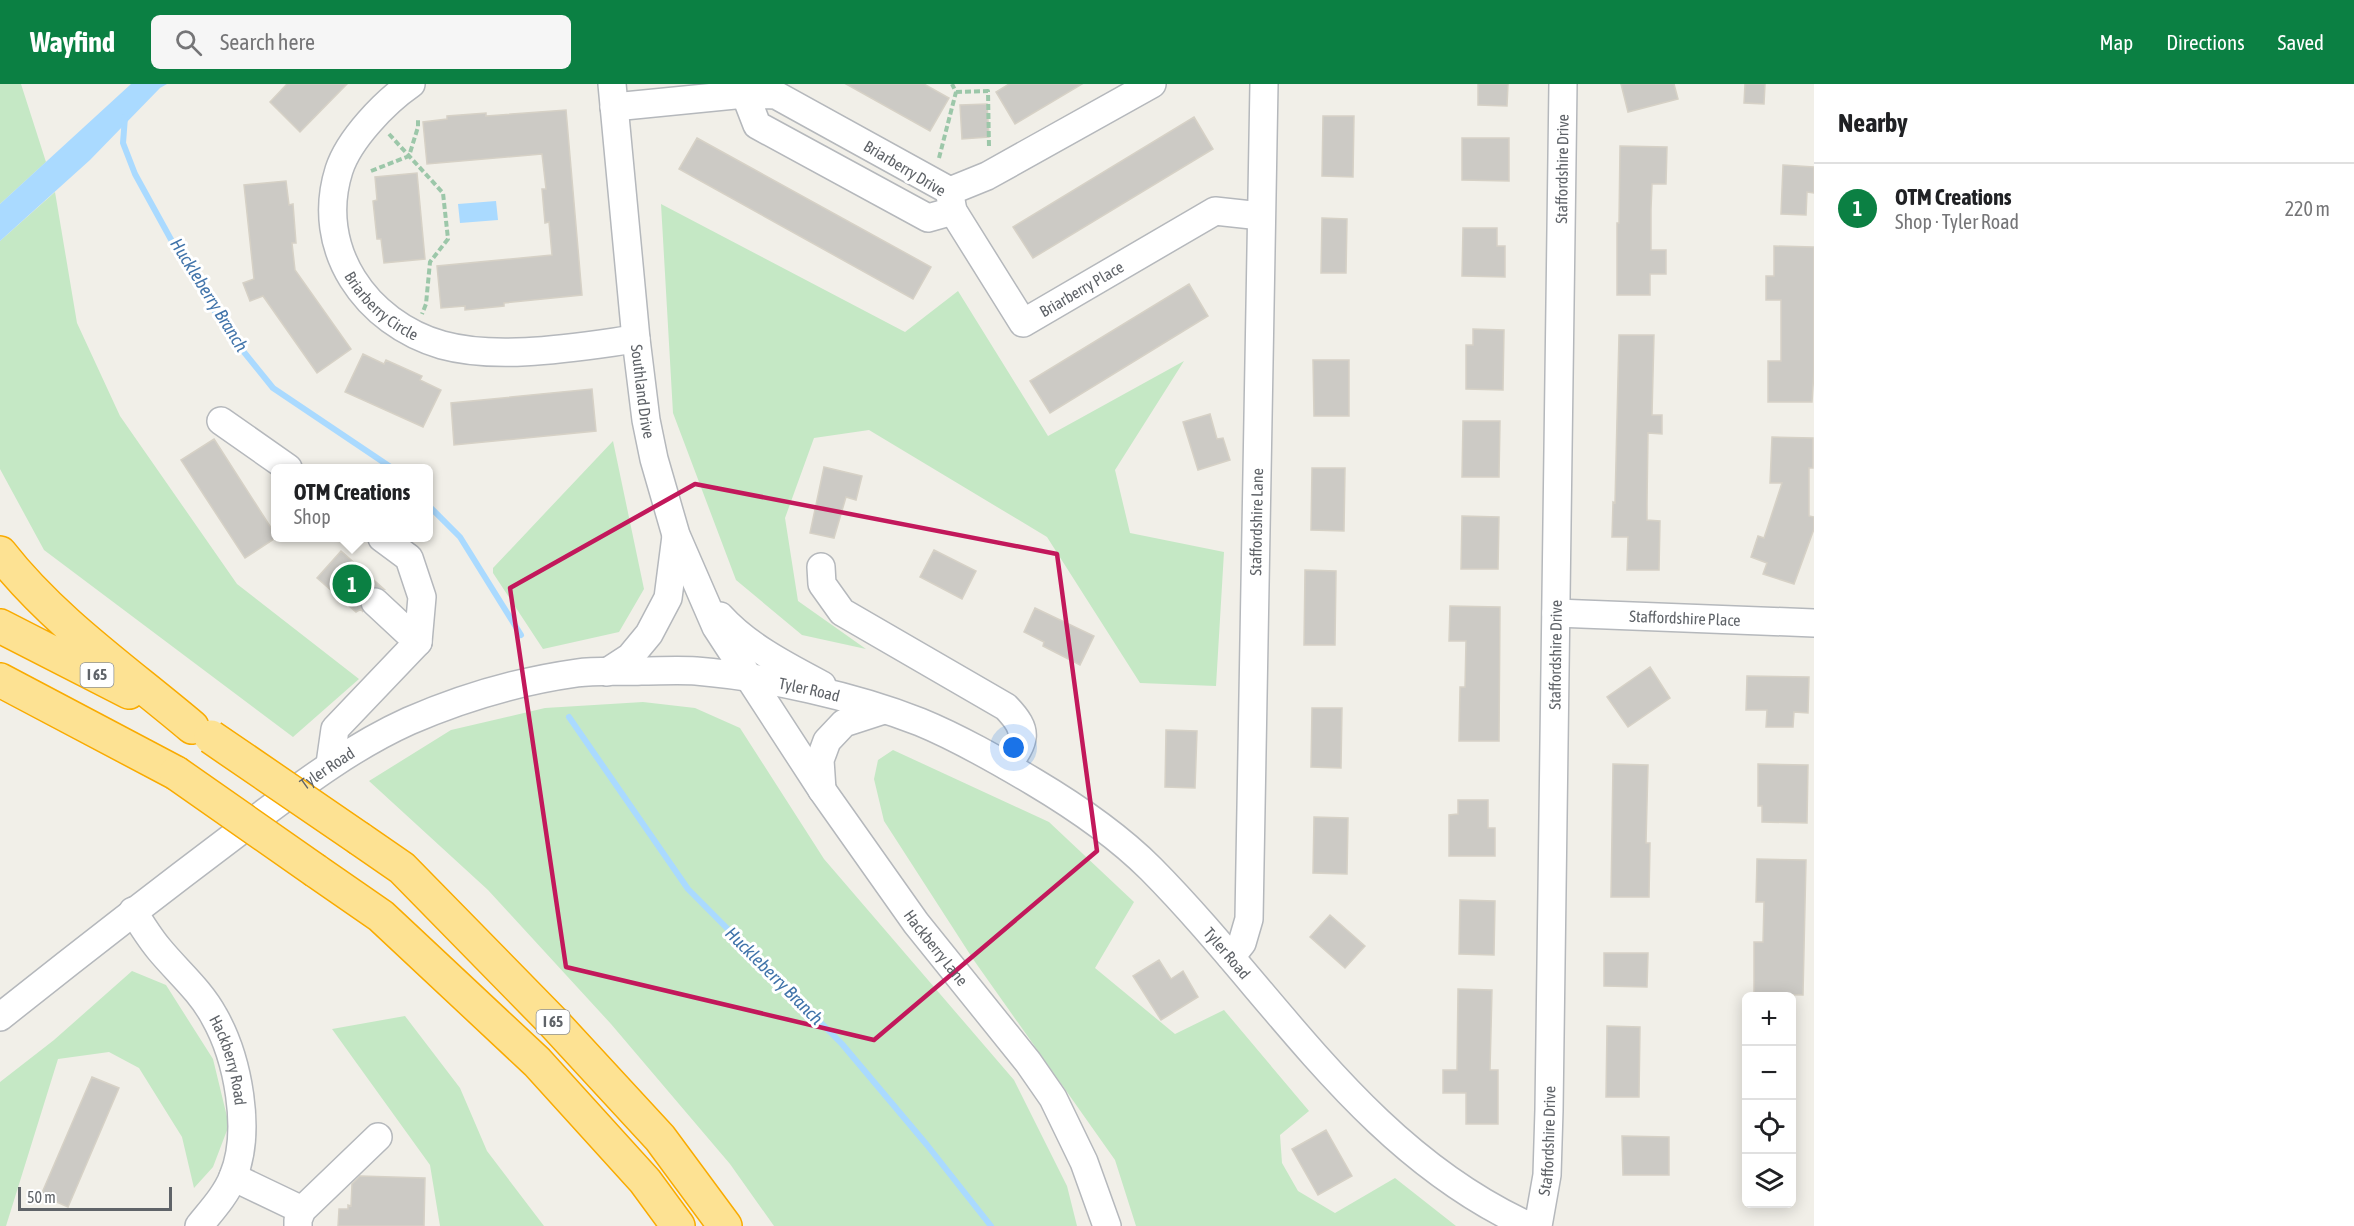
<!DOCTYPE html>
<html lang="en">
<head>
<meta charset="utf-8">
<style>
	:root { --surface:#fff; --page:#f6f6f6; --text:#202124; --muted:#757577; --line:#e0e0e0; --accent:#0b8043 }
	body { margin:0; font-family:"Asap Condensed",sans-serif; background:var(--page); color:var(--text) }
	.controls { position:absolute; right:18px; bottom:18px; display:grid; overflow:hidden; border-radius:9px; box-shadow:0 3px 15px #0003 }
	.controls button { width:54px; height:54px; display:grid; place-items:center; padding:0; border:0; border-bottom:2px solid var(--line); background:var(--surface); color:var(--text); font:30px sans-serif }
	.scale { position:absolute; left:18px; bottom:15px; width:154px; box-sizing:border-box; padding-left:6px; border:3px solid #5f6368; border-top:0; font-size:16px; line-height:21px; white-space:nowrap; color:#5f6368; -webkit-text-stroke:4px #fff; paint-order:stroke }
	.you { position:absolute; left:1014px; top:664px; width:21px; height:21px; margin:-15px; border:4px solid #fff; border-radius:50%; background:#1a73e8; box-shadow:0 0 0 9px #1a73e833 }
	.badge { display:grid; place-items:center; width:39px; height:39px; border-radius:50%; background:var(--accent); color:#fff; font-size:20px; font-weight:700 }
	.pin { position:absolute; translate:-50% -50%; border:3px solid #fff; box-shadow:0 2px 6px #0006 }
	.popup { position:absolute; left:271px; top:380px; width:162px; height:78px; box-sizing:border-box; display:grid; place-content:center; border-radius:9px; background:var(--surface); filter:drop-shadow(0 2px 4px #0005); font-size:20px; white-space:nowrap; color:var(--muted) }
	.popup b { font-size:22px; color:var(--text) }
	.popup::after { content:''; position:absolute; left:50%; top:100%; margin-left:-12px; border:12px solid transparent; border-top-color:var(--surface) }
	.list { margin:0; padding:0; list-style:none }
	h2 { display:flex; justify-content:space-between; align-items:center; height:78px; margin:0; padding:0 24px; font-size:26px }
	h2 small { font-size:20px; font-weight:400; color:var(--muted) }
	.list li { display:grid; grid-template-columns:39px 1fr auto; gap:18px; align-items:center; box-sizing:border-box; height:90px; padding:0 24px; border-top:2px solid var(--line) }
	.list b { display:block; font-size:22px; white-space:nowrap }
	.list p { margin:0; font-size:20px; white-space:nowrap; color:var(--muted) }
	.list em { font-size:20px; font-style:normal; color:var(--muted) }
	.icon { flex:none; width:33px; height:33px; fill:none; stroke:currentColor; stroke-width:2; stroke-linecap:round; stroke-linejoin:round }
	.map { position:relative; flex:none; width:1814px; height:1142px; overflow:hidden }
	header { display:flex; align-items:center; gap:36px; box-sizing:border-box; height:84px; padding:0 30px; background:var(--accent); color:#fff }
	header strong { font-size:28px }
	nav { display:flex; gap:33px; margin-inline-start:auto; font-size:21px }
	.search { width:420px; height:54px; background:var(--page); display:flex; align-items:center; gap:15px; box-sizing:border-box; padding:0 21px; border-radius:9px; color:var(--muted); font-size:22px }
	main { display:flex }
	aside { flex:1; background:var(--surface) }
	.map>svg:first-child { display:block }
</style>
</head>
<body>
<header>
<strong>Wayfind</strong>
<div class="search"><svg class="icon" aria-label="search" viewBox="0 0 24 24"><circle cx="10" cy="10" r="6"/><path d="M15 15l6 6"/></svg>Search here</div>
<nav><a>Map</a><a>Directions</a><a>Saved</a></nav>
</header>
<main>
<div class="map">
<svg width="1814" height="1142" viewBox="0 0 1814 1142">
	<rect width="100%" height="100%" fill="#f1efe8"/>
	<path fill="#c5e8c5" d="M0 0H21L46 78 0 120Z
		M55 108 77 239 120 332 237 500 359 595 293 653 44 466 0 385V157Z
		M661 120 905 248 958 207 1048 352 1184 277 1115 386 1130 449 1224 468 1216 602 1140 599 1047 453 869 346 814 354 785 434 798 517 866 565 802 551 736 496 673 329Z
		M613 357 644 505 619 548 543 565 493 489V484Z
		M643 618 695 624 740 644 824 775 1014 996 1067 1102 1077 1142H774L730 1080 611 940 488 806 369 697 451 646 545 624Z
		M893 666 1049 738 1134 818 1095 884 1175 950 1224 926 1309 1027 1280 1051 1282 1079 1298 1107 1335 1129 1395 1094 1456 1142H1136L1115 1076 973 875 884 737 874 695 878 676Z
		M132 887 166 901 213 975 229 1041 213 1083 194 1104 182 1053 139 984 109 968 58 975 6 1142H0V998L54 956Z
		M405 932 460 1004 487 1067 544 1142H440L430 1081 332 945Z"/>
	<path fill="#aadaff" d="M131 0H167L160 4 90 76 0 157V120Z
		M496 117 498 136 460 139 458 120Z"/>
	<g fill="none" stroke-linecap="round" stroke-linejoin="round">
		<path stroke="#aadaff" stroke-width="6" d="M125 33 123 59 135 90 174 161 227 247 273 304 392 384
			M428 421 460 453 521 551
			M569 633 688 805 842 960 927 1061 991 1142"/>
	</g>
	<path fill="#cccac5" stroke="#d6d1c6" stroke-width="1.5" d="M287 0H347L300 48 270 18Z
		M846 0H924L949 14 930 47Z
		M1009 0H1082L1015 40 996 8Z
		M1478 0H1508L1507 22 1478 21Z
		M1621 0H1674L1678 15 1628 28Z
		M1745 0H1765L1764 20 1744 19Z
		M987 20 989 53 962 55 960 21Z
		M566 26 582 211 504 219V222L465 226V222L441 224 437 182 552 171 549 138 545 139 542 105H546L542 70 427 80 423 38 447 35V32L486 29V32Z
		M1323 32H1354L1353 93 1322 92Z
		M1194 33 1213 65 1033 174 1013 143Z
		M697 54 931 183 913 215 679 85Z
		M1462 54H1509V97L1462 96Z
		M1620 62 1667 63 1666 100H1652L1651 125V166H1666V190H1650V211H1617V139H1619Z
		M1783 81 1814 83V109L1807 108 1806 131 1781 130Z
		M417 89 425 175 384 179 381 155H377L373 117 377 116 375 93Z
		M286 97 289 121 293 120 296 159H292L295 186 351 265 317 289 263 212 250 217 243 199 254 195 244 101Z
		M1322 134 1347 135 1346 189H1321Z
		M1463 144H1497V162H1505V193L1462 192Z
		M1774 162 1814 163V288L1812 318H1768V277H1781V216H1766V192H1774Z
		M1189 200 1208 232 1050 329 1030 297Z
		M1473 245 1504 246 1503 306 1466 305V261H1473Z
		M1619 251H1654L1652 331H1662V350L1648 349 1647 419V436L1660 437 1659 486H1627L1628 453H1612L1613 418 1615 419Z
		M363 270 384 280 386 276 422 292 420 296 441 306 423 343 345 308Z
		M1313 276H1349V332H1314Z
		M592 305 596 347 454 361 451 319Z
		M1210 330 1217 355 1223 354 1230 376 1198 386 1183 338Z
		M1463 337H1500L1499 393H1462Z
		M1772 353 1813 354V384H1809V432L1814 433V445L1794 500 1763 490 1767 479 1751 473 1758 452 1764 454 1782 399H1770Z
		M214 355 277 453 245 474 181 376Z
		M824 383 862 392 856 416 846 413 834 454 810 449Z
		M1312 384H1345L1344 447 1311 446Z
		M1462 432 1499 433 1498 485H1461Z
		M934 466 976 487 962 515 920 493Z
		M341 467 384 505 371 503 363 508 360 515 363 528 361 525 356 528 317 494Z
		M1305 486 1336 487 1335 561H1304Z
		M1450 522 1500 523 1499 657H1459L1460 603H1465L1466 557H1449Z
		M1035 524 1094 552 1080 581 1043 562 1044 558 1024 548Z
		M1650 583 1670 614 1628 643 1607 613Z
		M1747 592 1809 593 1808 629 1794 628 1793 643H1766L1767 626H1746Z
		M1312 624H1342L1341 684 1311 683Z
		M1166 646 1197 647 1195 704 1165 703Z
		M1613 680 1648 681 1646 759H1650L1649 813H1611Z
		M1758 680 1808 681 1807 739 1762 738V722H1758Z
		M1458 716H1488V744H1495V772H1449V731L1458 730Z
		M1314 733 1348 734 1347 790 1313 789Z
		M1757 775 1806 776 1803 911 1754 910V858H1763L1764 818H1756Z
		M1460 816 1495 817 1494 871 1459 870Z
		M1330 831 1365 862 1345 884 1310 853Z
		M1604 869H1648L1647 903 1604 902Z
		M1159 876 1171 895 1183 887 1198 913 1161 936 1133 892Z
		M1458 905 1492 906 1490 986H1498V1040H1466V1009H1443V986H1457Z
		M1607 942 1640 943 1639 1013H1606Z
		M92 993 119 1004 68 1123 41 1111Z
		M1326 1046 1352 1092 1318 1111 1292 1065Z
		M1622 1052 1669 1053V1091H1623Z
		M360 1092 425 1094 424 1142H338L339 1125H348V1121L351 1122 352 1100Z"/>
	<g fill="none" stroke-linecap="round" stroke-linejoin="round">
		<defs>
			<g id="minor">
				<path id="s1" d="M411 0C385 18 349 55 339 86 314 165 366 239 442 261 500 277 576 263 636 255"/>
				<path id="s2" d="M612 0 636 255 646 336 654 375 676 451 716 543 822 706 916 839 1028 978 1053 1014 1084 1078 1107 1142"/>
				<path d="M614 23 745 10"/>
				<path d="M950 107 776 11 745 10 757 41 928 134 953 127"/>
				<path d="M950 107 987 92 1152 0"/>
				<path id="s3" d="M950 111 953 127 1023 239 1215 127 1261 132"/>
				<path d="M221 337 288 384"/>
				<path d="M821 483 822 500 842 528 1006 623C1030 648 1025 656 1007 682"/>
				<path d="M375 518 418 558"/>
				<path id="s4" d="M1556 529 1814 539"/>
				<path d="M720 532C747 562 786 582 822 601"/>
				<path d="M607 588 630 573 649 550 668 514 676 452"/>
				<path d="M330 680 335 645 418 558 422 513 409 474 382 454"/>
				<path d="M822 706 820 676 827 657 844 639 884 626"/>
				<path id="s5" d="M133 827C141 840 149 853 159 865 177 887 200 906 214 932 238 974 252 1047 233 1093 226 1111 211 1127 199 1142"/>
				<path id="s6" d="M1231 873 1242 859 1249 835 1264 0"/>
				<path id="s7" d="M0 933C79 870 159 808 240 747 294 707 347 665 409 637 462 614 520 597 577 589 597 586 620 588 641 587 659 587 678 586 696 587 767 593 854 612 920 638 959 654 997 676 1034 698 1076 723 1116 750 1151 785 1274 909 1364 1067 1529 1142"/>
				<path d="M233 1093 302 1126"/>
				<path d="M298 1142V1136L302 1126 378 1053"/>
				<path id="s8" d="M1538 1142 1547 1091 1549 1026 1563 0"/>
			</g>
			<path id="highway" d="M0 469C53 537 127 588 192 643
				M0 542 129 608
				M0 596 176 689
				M360 755 402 784 552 937 660 1054 725 1142
				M316 787 381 832 537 978 645 1097 678 1142"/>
		</defs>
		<use href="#minor" stroke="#b5b8bc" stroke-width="30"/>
		<use href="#highway" stroke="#f9ab00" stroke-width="36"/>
		<path stroke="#9cc7a9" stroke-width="4" stroke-dasharray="6 3" stroke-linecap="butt" d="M956 8 988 7 989 63
			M389 50 443 109 448 155 430 178 426 220 422 230
			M939 74 956 8 952 0
			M371 87 409 72 418 43V36"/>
		<use href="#minor" stroke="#fff" stroke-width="27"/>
		<use href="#highway" stroke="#fde293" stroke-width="33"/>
		<defs>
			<path id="highway-bridge" d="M211 653 360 755
				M176 689 316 787"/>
		</defs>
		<use href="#highway-bridge" stroke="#f9ab00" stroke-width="36" stroke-linecap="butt"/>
		<use href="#highway-bridge" stroke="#fde293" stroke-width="33"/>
	</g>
	<path fill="none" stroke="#c2185b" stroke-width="4.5" stroke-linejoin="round" d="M695 400 1057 470 1097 767 874 956 566 883 510 504Z"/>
	<g text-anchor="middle" stroke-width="6" stroke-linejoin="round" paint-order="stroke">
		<g fill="#fff" stroke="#8f9295" stroke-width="1.5">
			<rect x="80.5" y="579" width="33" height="24" rx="4.5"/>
			<rect x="536.5" y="926" width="33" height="24" rx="4.5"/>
		</g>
		<g font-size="15" font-weight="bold" fill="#5f6368">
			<text x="97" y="596">I 65</text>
			<text x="553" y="943">I 65</text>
		</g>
		<g font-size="16" fill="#5f6368" stroke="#fff">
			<text transform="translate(905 84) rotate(31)" y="6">Briarberry Drive</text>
			<text dy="6" stroke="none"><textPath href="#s8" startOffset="1058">Staffordshire Drive</textPath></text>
			<text dy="6" stroke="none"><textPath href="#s3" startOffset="216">Briarberry Place</textPath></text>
			<text dy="6" stroke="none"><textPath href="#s1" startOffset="267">Briarberry Circle</textPath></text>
			<text dy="6" stroke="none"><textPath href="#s2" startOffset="309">Southland Drive</textPath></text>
			<text dy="6" stroke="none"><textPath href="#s6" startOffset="440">Staffordshire Lane</textPath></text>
			<text dy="6" stroke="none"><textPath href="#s4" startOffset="129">Staffordshire Place</textPath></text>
			<text dy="6" stroke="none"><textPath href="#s8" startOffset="572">Staffordshire Drive</textPath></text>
			<text dy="6" stroke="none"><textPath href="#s7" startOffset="915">Tyler Road</textPath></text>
			<text dy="6" stroke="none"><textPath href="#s7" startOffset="411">Tyler Road</textPath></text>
			<text dy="6" stroke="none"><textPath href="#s2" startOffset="946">Hackberry Lane</textPath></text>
			<text dy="6" stroke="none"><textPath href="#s7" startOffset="1419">Tyler Road</textPath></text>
			<text dy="6" stroke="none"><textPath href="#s5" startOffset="180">Hackberry Road</textPath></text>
			<text dy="6" stroke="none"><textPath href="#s8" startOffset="86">Staffordshire Drive</textPath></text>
		</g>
		<g font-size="18" font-style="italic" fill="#4174aa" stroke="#fff">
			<text transform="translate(209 211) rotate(58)" y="6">Huckleberry Branch</text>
			<text transform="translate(774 892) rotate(45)" y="6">Huckleberry Branch</text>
		</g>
	</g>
</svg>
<div class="controls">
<button>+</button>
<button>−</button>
<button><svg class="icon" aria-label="locate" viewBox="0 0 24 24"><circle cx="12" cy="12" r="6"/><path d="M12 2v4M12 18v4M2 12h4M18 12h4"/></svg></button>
<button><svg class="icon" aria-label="layers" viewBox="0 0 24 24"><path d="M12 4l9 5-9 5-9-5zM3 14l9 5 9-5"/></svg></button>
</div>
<div class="scale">50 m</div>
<div class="you"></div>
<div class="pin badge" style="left:352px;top:500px">1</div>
<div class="popup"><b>OTM Creations</b>Shop</div>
</div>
<aside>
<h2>Nearby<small></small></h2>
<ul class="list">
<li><span class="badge">1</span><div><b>OTM Creations</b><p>Shop · Tyler Road</p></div><em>220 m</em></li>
</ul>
</aside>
</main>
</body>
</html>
